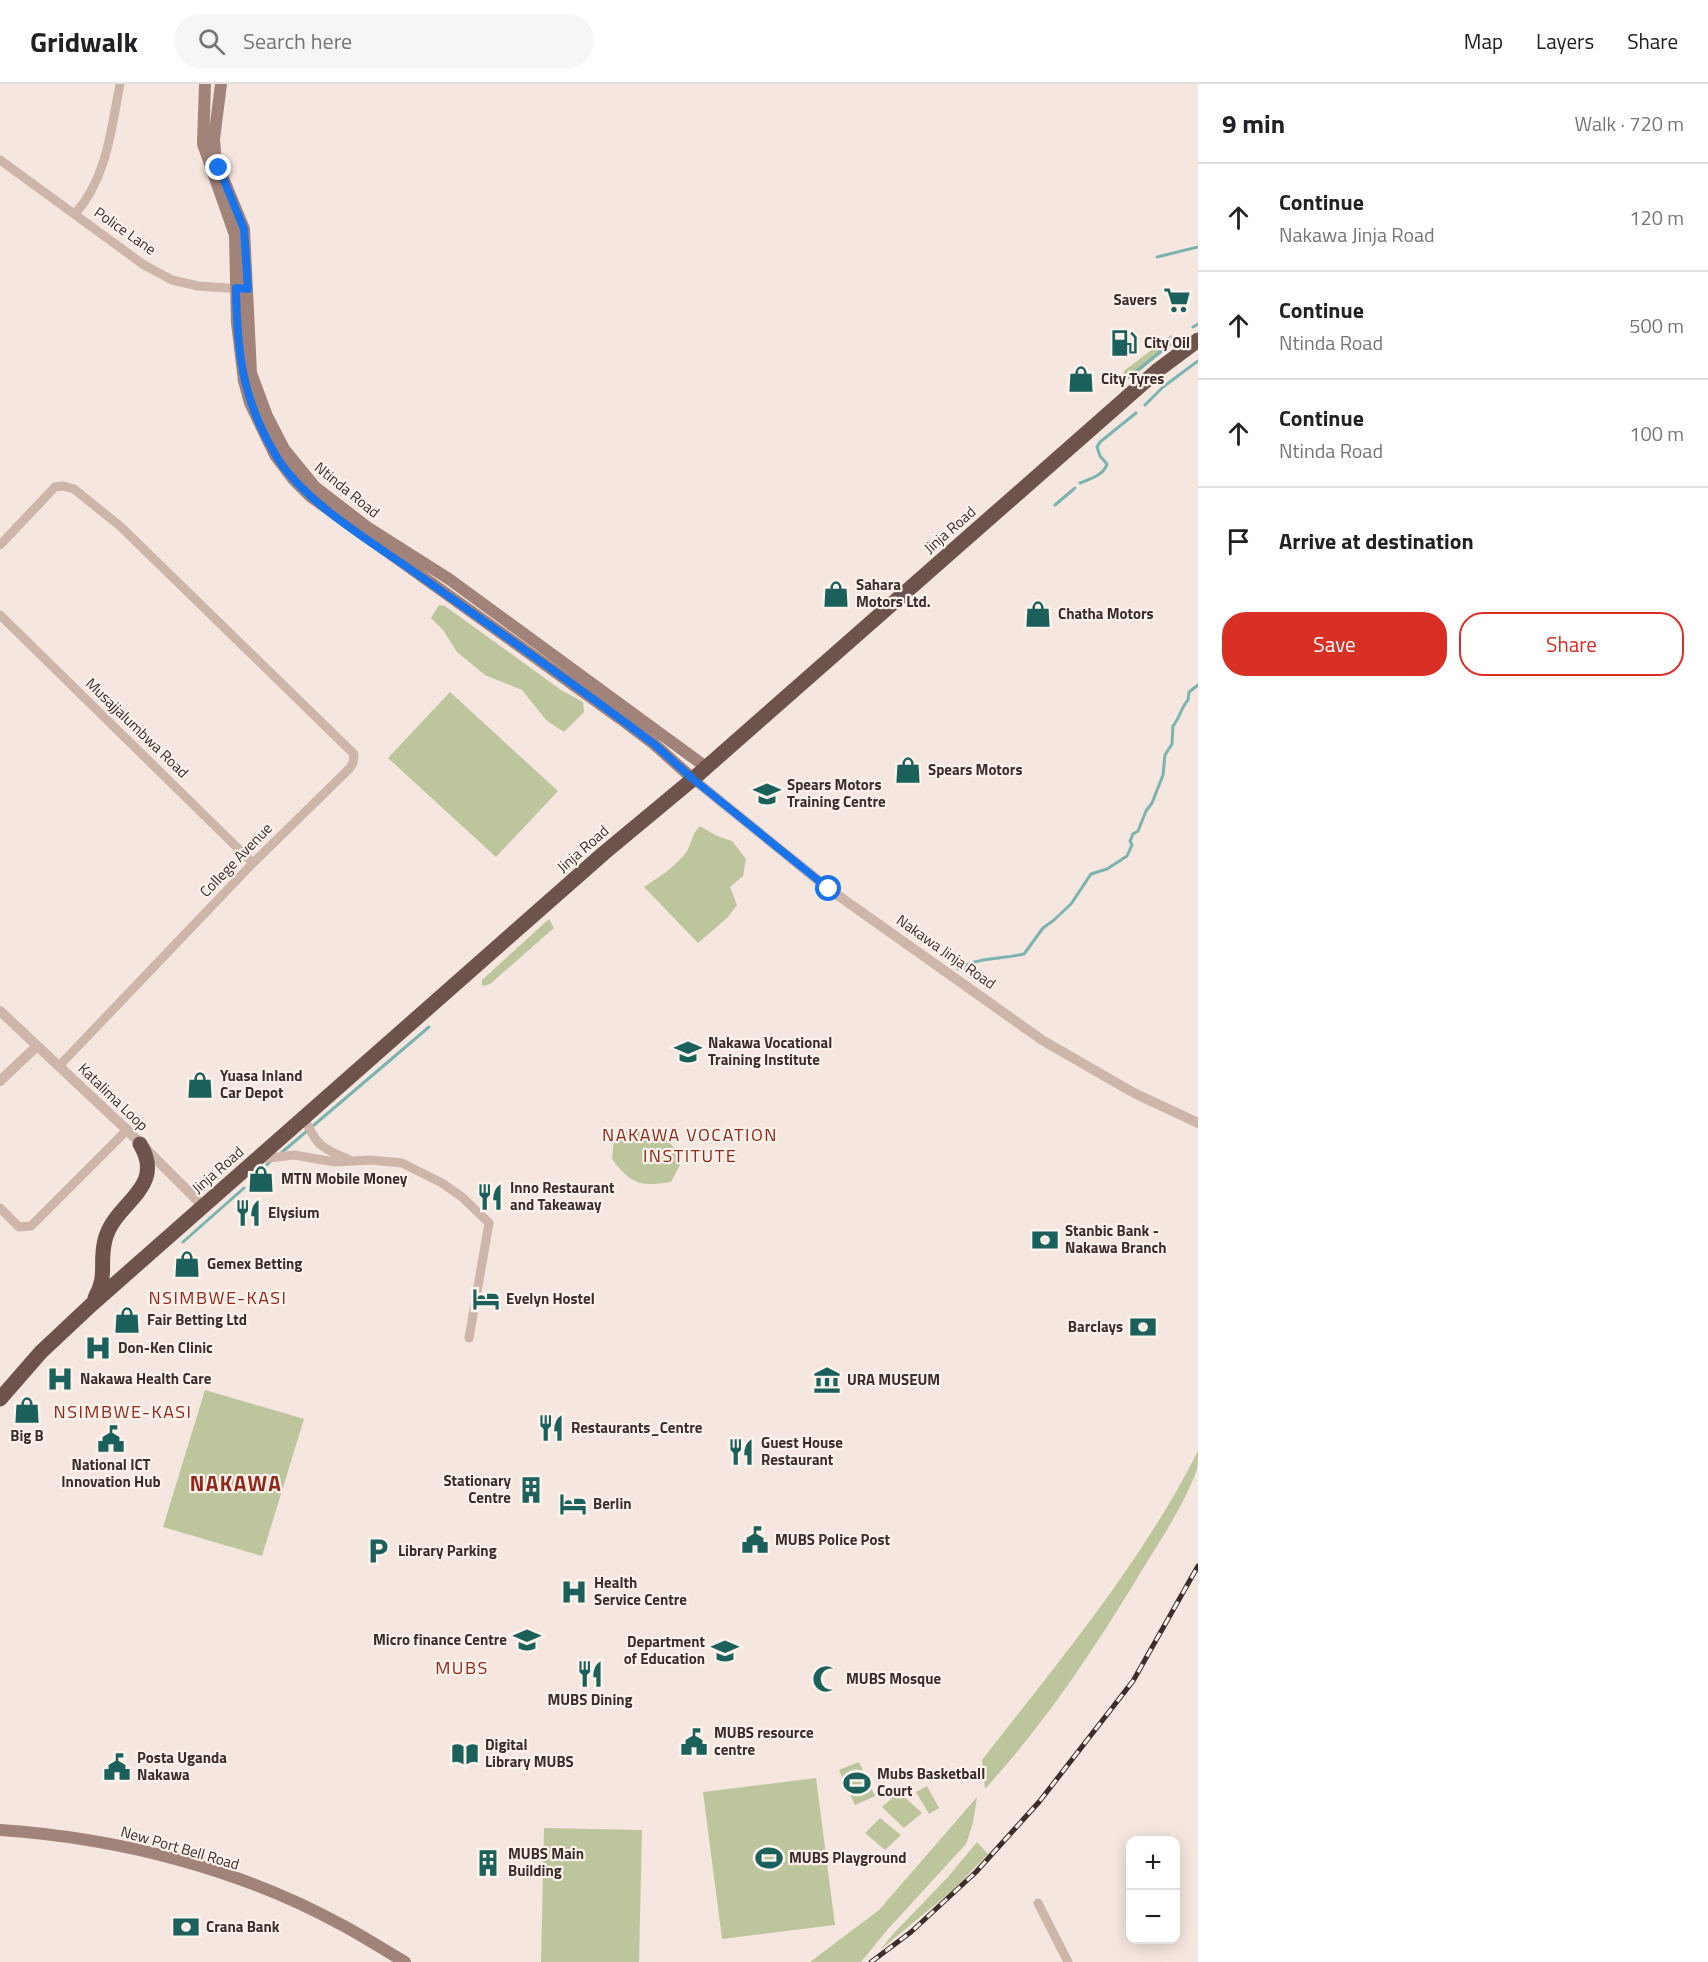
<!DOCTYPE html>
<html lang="en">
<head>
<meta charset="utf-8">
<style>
	:root { --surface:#fff; --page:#f6f6f6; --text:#202124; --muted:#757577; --line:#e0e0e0; --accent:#d93025 }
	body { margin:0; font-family:"Titillium Web",sans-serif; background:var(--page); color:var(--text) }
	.controls { position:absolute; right:18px; bottom:18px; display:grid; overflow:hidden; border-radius:12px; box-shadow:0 3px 15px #0003 }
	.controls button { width:54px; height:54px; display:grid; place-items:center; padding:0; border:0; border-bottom:2px solid var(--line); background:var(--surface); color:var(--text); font:30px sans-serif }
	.stop { position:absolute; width:18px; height:18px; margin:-14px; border:4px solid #1a73e8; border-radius:50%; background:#fff }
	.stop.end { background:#1a73e8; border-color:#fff; box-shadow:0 2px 6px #0008 }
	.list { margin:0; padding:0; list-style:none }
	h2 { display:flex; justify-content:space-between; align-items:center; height:78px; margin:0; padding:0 24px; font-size:26px }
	h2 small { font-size:20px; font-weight:400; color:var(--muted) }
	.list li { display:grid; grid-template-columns:39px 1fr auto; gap:18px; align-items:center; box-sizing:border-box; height:108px; padding:0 24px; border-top:2px solid var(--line) }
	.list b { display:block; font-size:22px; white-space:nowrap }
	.list p { margin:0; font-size:20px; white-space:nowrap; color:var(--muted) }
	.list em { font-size:20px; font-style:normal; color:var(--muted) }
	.actions { display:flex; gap:12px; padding:18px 24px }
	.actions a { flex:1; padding:14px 0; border:2px solid var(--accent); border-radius:24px; text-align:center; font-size:21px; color:var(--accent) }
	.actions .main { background:var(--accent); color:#fff }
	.icon { flex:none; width:33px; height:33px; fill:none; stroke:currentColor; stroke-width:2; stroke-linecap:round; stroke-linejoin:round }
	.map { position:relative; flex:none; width:1198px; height:1878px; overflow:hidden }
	header { display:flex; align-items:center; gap:36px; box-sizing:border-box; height:84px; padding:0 30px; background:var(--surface); border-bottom:2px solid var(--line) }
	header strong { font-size:28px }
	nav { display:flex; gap:33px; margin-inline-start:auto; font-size:21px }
	.search { width:420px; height:54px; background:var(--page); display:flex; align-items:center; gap:15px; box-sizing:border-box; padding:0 21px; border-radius:33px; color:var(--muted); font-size:22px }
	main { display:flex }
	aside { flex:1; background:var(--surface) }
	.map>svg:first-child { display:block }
</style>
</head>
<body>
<header>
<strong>Gridwalk</strong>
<div class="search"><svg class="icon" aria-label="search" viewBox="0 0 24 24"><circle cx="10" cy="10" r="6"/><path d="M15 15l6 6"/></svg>Search here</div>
<nav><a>Map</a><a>Layers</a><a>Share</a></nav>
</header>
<main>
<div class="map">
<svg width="1198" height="1878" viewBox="0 0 1198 1878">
	<rect width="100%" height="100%" fill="#f5e7df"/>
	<path fill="#bdc59d" d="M1171 251 1174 255 1173 260 1130 295 1123 291 1124 287Z
		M439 521 445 522 561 606 583 618 584 628 564 648 546 636 522 606 485 591 457 568 443 546 431 534Z
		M450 608 558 707 496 773 388 674Z
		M700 742 717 752 732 757 746 775 743 792 730 803 737 821 727 834 698 859 644 803C659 793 677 782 687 767 692 758 693 748 700 742Z
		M549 835 554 844 490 900 484 902 482 901V896Z
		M628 1047C641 1047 650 1052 663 1050L675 1065 680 1081 671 1098C639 1103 631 1100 612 1075L614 1056Z
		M205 1306 304 1335 262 1472 163 1443Z
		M1198 1367C1198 1373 1198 1380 1197 1385 1186 1417 1165 1449 1147 1478 1099 1558 1048 1636 985 1705L982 1676C1059 1577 1141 1480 1198 1367Z
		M859 1678 875 1712 855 1721 839 1686Z
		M816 1694 835 1841 722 1855 703 1708Z
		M927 1702 939 1724 929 1730 916 1708Z
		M899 1708 922 1729 904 1744 882 1723Z
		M977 1713 973 1739 966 1760 888 1845 861 1878H810L879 1826Z
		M880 1734 901 1751 885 1766 865 1749Z
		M544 1744 642 1746 639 1878H541Z
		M977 1758 988 1770 953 1806 880 1866 893 1850 948 1793Z"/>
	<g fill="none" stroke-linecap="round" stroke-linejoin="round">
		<path stroke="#7bb4af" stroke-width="3" d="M1157 173 1198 163
			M1193 243 1198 240
			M1129 293 1170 260
			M1145 321 1163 303 1198 277
			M1080 399C1090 395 1104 391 1107 380L1100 372 1097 363 1100 358 1136 329
			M1055 421 1075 404
			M958 885C978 873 1002 875 1024 870L1043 844 1054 836 1071 820 1091 790 1107 785 1127 772 1132 761 1130 757 1133 750 1138 747 1146 727 1152 719 1163 691 1165 671 1172 660 1173 642C1180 634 1181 623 1188 616L1189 608 1198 601
			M280 1070 429 943
			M251 1099 257 1090 270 1078
			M183 1158 244 1104"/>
		<path stroke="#ceb5a9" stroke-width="9" d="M0 76 144 181 172 196 198 202 242 205
			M75 130C107 94 111 46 120 0
			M0 461 55 403 63 402 74 405 120 442 354 670 353 679 349 685 253 779 59 982
			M0 531 253 779
			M304 1034C317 1061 320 1064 348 1075
			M260 1075 294 1071 335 1078 370 1076 402 1079 442 1099 462 1113 489 1139 469 1254
			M0 1124 19 1143 31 1142 127 1046
			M1038 1819 1068 1878"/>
		<path stroke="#ceb5a9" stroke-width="10" d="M693 695 829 805 1042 956 1134 1009 1198 1039
			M0 927 127 1046 203 1122
			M0 997 37 962"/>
		<path stroke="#a2837a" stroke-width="12" d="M205 0 203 60 235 151 237 239 244 297 250 319 275 371 294 396 310 412 621 635 654 660 693 695
			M221 0 214 55 215 69 219 84 244 145 251 289 267 332 284 365 315 403 367 443 449 495 706 683
			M0 1746C118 1754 238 1784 342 1841 363 1852 384 1866 405 1878"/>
		<path stroke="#6d534c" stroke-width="15" d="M95 1214C108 1191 99 1179 105 1156 114 1118 167 1105 140 1060
			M0 1315 41 1268 90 1222 604 769 693 695 1158 286 1198 256"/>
		<defs>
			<path id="rail" d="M871 1878 911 1848 976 1788 1039 1718 1133 1597 1198 1482"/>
		</defs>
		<use href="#rail" stroke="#3b2d29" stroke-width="5"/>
		<use href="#rail" stroke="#fbf2ec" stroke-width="3" stroke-dasharray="9" stroke-linecap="butt"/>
	</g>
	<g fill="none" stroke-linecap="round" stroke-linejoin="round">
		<path stroke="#1a73e8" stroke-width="8" d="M219 84 244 145 248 205 236 204C237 267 242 315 275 370 301 416 370 457 413 487 493 544 575 600 654 660L693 695 829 805"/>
	</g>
	<defs>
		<symbol id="supermarket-bare" viewBox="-9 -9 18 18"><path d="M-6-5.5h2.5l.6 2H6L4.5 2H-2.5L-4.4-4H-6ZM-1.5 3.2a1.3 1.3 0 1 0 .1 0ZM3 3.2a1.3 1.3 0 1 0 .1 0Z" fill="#1b605b" stroke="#fbf2ec" stroke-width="2.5" paint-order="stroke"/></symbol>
		<symbol id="fuel-bare" viewBox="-9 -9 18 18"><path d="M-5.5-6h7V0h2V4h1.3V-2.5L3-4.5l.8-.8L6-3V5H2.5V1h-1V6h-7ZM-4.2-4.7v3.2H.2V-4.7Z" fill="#1b605b" stroke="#fbf2ec" stroke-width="2.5" paint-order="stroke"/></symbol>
		<symbol id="shop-bare" viewBox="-9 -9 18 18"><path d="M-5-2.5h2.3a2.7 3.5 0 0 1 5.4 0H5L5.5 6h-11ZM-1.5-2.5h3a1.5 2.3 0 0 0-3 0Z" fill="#1b605b" stroke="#fbf2ec" stroke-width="2.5" paint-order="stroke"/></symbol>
		<symbol id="university-bare" viewBox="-9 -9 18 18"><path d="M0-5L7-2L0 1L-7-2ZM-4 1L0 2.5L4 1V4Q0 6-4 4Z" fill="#1b605b" stroke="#fbf2ec" stroke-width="2.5" paint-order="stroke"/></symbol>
		<symbol id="school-bare" viewBox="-9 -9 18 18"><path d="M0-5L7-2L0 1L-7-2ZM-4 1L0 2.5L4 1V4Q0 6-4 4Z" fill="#1b605b" stroke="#fbf2ec" stroke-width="2.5" paint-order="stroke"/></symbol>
		<symbol id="restaurant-bare" viewBox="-9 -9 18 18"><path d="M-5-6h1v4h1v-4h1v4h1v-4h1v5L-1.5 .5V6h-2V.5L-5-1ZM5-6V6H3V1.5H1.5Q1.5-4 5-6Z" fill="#1b605b" stroke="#fbf2ec" stroke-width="2.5" paint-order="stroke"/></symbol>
		<symbol id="bank-bare" viewBox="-9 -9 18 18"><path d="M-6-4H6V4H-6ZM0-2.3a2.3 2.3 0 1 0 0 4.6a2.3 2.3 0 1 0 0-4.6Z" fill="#1b605b" stroke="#fbf2ec" stroke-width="2.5" paint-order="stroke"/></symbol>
		<symbol id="hotel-bare" viewBox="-9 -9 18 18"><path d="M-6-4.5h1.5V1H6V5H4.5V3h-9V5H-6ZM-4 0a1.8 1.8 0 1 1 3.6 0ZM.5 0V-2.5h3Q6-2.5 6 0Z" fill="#1b605b" stroke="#fbf2ec" stroke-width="2.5" paint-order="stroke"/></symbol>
		<symbol id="hospital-bare" viewBox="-9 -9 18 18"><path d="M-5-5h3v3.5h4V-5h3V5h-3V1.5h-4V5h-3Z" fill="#1b605b" stroke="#fbf2ec" stroke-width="2.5" paint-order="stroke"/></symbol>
		<symbol id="museum-bare" viewBox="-9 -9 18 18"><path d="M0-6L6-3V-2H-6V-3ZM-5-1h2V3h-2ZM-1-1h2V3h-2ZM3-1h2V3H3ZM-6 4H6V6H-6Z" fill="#1b605b" stroke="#fbf2ec" stroke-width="2.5" paint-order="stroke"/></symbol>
		<symbol id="civic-bare" viewBox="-9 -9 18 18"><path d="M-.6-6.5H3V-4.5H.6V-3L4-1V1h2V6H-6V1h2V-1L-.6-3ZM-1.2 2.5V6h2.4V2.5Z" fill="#1b605b" stroke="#fbf2ec" stroke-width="2.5" paint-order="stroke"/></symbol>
		<symbol id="building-bare" viewBox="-9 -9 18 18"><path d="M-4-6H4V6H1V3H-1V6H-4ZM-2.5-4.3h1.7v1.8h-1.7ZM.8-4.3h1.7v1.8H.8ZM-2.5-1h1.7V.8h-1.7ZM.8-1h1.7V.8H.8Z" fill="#1b605b" stroke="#fbf2ec" stroke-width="2.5" paint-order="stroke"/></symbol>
		<symbol id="parking-bare" viewBox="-9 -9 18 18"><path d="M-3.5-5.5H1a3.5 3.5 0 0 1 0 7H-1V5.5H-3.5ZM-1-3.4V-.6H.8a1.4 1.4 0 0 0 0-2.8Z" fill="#1b605b" stroke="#fbf2ec" stroke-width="2.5" paint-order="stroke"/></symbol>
		<symbol id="mosque-bare" viewBox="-9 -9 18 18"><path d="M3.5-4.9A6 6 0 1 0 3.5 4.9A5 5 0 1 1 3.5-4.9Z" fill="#1b605b" stroke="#fbf2ec" stroke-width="2.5" paint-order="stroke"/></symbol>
		<symbol id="library-bare" viewBox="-9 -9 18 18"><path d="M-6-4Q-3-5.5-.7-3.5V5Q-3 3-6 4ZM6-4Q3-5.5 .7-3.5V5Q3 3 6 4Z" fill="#1b605b" stroke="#fbf2ec" stroke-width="2.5" paint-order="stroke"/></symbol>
		<symbol id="stadium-bare" viewBox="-9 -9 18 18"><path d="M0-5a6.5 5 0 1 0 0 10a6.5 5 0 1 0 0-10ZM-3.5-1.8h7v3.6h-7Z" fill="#1b605b" stroke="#fbf2ec" stroke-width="2.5" paint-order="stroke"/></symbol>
	</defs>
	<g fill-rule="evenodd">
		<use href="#supermarket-bare" x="1158" y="197" width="38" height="38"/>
		<use href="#fuel-bare" x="1105" y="240" width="38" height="38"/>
		<use href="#shop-bare" x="1062" y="276" width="38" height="38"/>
		<use href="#shop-bare" x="817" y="491" width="38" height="38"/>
		<use href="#shop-bare" x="1019" y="511" width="38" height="38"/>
		<use href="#shop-bare" x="889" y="667" width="38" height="38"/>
		<use href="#university-bare" x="748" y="691" width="38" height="38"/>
		<use href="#school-bare" x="669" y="949" width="38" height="38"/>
		<use href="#shop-bare" x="181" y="982" width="38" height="38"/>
		<use href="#shop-bare" x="242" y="1076" width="38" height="38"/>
		<use href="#restaurant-bare" x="471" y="1094" width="38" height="38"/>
		<use href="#restaurant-bare" x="229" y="1110" width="38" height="38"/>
		<use href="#bank-bare" x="1026" y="1137" width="38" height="38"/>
		<use href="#shop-bare" x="168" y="1161" width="38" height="38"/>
		<use href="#hotel-bare" x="467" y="1196" width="38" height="38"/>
		<use href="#shop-bare" x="108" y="1217" width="38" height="38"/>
		<use href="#bank-bare" x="1124" y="1224" width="38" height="38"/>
		<use href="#hospital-bare" x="79" y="1245" width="38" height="38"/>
		<use href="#hospital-bare" x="41" y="1276" width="38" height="38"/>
		<use href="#museum-bare" x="808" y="1277" width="38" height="38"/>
		<use href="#shop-bare" x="8" y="1307" width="38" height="38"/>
		<use href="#restaurant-bare" x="532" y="1325" width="38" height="38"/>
		<use href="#civic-bare" x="92" y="1336" width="38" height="38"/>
		<use href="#restaurant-bare" x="722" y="1349" width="38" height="38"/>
		<use href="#building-bare" x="512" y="1387" width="38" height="38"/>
		<use href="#hotel-bare" x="554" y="1401" width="38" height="38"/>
		<use href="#civic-bare" x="736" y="1437" width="38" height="38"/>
		<use href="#parking-bare" x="359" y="1448" width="38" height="38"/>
		<use href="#hospital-bare" x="555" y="1489" width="38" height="38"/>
		<use href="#school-bare" x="508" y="1537" width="38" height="38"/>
		<use href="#school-bare" x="706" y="1548" width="38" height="38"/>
		<use href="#restaurant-bare" x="571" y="1571" width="38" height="38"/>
		<use href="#mosque-bare" x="807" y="1576" width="38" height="38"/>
		<use href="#civic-bare" x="675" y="1639" width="38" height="38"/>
		<use href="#library-bare" x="446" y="1651" width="38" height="38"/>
		<use href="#civic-bare" x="98" y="1664" width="38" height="38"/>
		<use href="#stadium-bare" x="838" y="1680" width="38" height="38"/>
		<use href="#stadium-bare" x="750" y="1755" width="38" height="38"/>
		<use href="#building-bare" x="469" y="1760" width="38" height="38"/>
		<use href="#bank-bare" x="167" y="1824" width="38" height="38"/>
	</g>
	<g text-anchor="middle" stroke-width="4.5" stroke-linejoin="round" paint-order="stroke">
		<g font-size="15" fill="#3b2d29" stroke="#fbf2ec">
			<text transform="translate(125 147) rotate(35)" y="5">Police Lane</text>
			<text transform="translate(347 406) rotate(39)" y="5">Ntinda Road</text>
			<text transform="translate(950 446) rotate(-41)" y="5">Jinja Road</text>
			<text transform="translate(137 644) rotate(44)" y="5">Musajjalumbwa Road</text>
			<text transform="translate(583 765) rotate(-41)" y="5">Jinja Road</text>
			<text transform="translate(236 776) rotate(-46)" y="5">College Avenue</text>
			<text transform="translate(946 868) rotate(35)" y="5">Nakawa Jinja Road</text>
			<text transform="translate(113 1013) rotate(44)" y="5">Katalima Loop</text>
			<text transform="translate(218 1086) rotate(-41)" y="5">Jinja Road</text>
			<text transform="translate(180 1764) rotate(16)" y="5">New Port Bell Road</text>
		</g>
		<g font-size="15" font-weight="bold" fill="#3b2d29" stroke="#fbf2ec" text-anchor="start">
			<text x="1157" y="221" text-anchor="end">Savers</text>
			<text x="1144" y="264">City Oil</text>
			<text x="1101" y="300">City Tyres</text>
			<text x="856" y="506">Sahara<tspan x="856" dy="17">Motors Ltd.</tspan></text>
			<text x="1058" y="535">Chatha Motors</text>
			<text x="928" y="691">Spears Motors</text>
			<text x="787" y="706">Spears Motors<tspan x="787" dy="17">Training Centre</tspan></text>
			<text x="708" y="964">Nakawa Vocational<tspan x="708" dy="17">Training Institute</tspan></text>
			<text x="220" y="997">Yuasa Inland<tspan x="220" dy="17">Car Depot</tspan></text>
			<text x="281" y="1100">MTN Mobile Money</text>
			<text x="510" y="1109">Inno Restaurant<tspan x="510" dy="17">and Takeaway</tspan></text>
			<text x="268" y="1134">Elysium</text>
			<text x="1065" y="1152">Stanbic Bank -<tspan x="1065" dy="17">Nakawa Branch</tspan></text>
			<text x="207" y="1185">Gemex Betting</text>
			<text x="506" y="1220">Evelyn Hostel</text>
			<text x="147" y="1241">Fair Betting Ltd</text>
			<text x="1123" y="1248" text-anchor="end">Barclays</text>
			<text x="118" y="1269">Don-Ken Clinic</text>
			<text x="80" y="1300">Nakawa Health Care</text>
			<text x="847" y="1301">URA MUSEUM</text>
			<text x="571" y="1349">Restaurants_Centre</text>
			<text x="27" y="1357" text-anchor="middle">Big B</text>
			<text x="761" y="1364">Guest House<tspan x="761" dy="17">Restaurant</tspan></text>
			<text x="111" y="1386" text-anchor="middle">National ICT<tspan x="111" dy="17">Innovation Hub</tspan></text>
			<text x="511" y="1402" text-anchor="end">Stationary<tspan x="511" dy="17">Centre</tspan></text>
			<text x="593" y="1425">Berlin</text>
			<text x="775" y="1461">MUBS Police Post</text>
			<text x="398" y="1472">Library Parking</text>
			<text x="594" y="1504">Health<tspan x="594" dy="17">Service Centre</tspan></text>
			<text x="507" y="1561" text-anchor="end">Micro finance Centre</text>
			<text x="705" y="1563" text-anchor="end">Department<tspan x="705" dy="17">of Education</tspan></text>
			<text x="846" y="1600">MUBS Mosque</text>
			<text x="590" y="1621" text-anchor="middle">MUBS Dining</text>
			<text x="714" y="1654">MUBS resource<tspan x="714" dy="17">centre</tspan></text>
			<text x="485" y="1666">Digital<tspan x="485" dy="17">Library MUBS</tspan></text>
			<text x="137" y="1679">Posta Uganda<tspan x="137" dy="17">Nakawa</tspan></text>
			<text x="877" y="1695">Mubs Basketball<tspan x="877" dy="17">Court</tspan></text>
			<text x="508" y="1775">MUBS Main<tspan x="508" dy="17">Building</tspan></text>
			<text x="789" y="1779">MUBS Playground</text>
			<text x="206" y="1848">Crana Bank</text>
		</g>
		<g font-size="18" letter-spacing="1.5" fill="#90281c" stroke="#fbf2ec">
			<text x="690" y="1057">NAKAWA VOCATION<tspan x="690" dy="21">INSTITUTE</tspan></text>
			<text x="218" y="1220">NSIMBWE-KASI</text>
			<text x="123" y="1334">NSIMBWE-KASI</text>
			<text x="462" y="1590">MUBS</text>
		</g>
		<g font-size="21" font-weight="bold" letter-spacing="1.5" fill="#90281c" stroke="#fbf2ec">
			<text x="236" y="1407">NAKAWA</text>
		</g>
	</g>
</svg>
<div class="controls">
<button>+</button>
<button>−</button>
</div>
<div class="stop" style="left:829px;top:805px"></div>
<div class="stop end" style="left:219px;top:84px"></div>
</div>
<aside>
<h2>9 min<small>Walk · 720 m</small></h2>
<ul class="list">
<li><svg class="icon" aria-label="ahead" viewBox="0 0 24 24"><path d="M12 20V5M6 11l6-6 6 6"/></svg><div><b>Continue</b><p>Nakawa Jinja Road</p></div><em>120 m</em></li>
<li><svg class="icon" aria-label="ahead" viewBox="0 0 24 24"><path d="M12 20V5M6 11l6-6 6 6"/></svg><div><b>Continue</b><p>Ntinda Road</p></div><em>500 m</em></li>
<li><svg class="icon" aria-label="ahead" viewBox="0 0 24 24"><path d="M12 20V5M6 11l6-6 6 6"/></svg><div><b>Continue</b><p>Ntinda Road</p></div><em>100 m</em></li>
<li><svg class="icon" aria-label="arrive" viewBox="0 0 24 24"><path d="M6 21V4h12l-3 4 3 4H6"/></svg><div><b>Arrive at destination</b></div></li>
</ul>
<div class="actions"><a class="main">Save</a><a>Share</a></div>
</aside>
</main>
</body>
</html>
